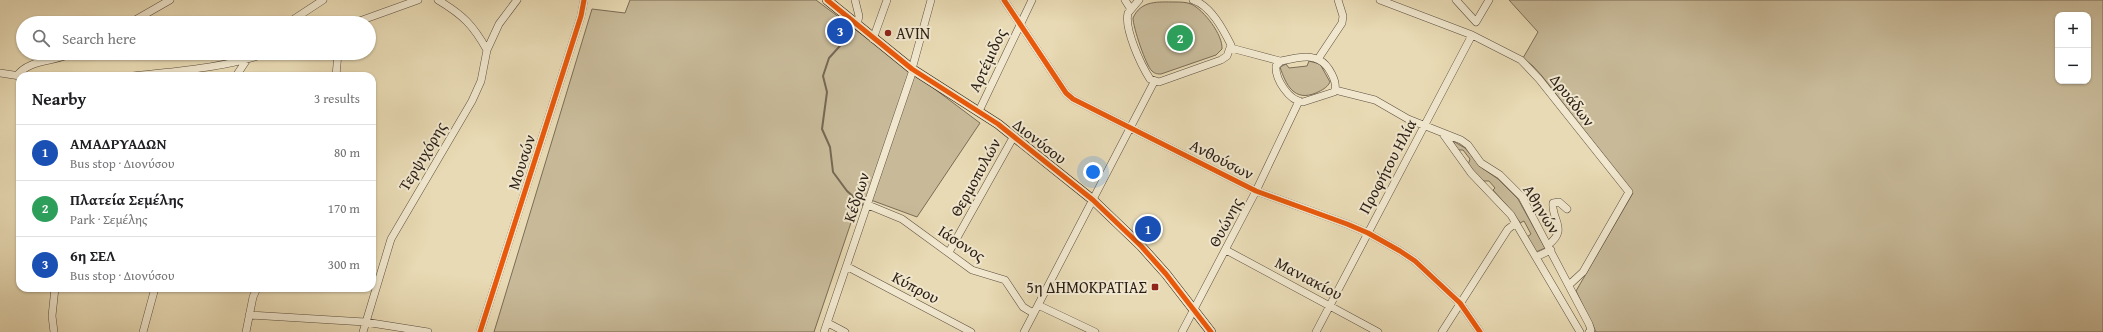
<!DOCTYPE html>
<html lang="en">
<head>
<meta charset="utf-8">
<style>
	:root { --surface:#fff; --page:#f2f2f2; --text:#202124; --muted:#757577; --line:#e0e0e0; --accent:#db2777 }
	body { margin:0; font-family:"Gentium Book Plus",serif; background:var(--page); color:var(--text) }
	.controls { position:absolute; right:12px; top:12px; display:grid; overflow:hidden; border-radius:8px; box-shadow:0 1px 3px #0004 }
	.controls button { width:36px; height:36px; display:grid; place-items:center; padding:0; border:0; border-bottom:1px solid var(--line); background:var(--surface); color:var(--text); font:20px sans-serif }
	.you { position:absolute; left:1093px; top:172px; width:14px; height:14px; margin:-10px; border:3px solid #fff; border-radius:50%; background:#1a73e8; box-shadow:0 0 0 6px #1a73e833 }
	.badge { display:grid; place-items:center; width:26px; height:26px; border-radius:50%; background:var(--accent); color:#fff; font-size:13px; font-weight:700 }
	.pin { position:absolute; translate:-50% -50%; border:2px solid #fff; box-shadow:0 1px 4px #0006 }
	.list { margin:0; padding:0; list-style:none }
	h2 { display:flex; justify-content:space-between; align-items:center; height:52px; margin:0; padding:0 16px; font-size:17px }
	h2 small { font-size:13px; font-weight:400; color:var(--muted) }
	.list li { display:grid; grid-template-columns:26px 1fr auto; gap:12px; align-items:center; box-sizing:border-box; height:56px; padding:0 16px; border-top:1px solid var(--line) }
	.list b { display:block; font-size:15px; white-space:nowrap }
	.list p { margin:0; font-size:13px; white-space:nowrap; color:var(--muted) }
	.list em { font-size:13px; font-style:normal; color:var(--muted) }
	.icon { flex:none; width:22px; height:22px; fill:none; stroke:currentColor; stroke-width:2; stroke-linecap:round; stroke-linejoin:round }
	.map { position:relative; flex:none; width:2103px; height:332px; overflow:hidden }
	.search { position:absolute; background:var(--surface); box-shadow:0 1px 3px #0004; left:16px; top:16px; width:360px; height:44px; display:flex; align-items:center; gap:10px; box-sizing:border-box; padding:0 14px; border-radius:22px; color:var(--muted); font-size:15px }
	.panel { position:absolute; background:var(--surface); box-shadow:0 1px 3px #0004; left:16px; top:72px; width:360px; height:220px; border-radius:12px }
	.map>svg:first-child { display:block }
</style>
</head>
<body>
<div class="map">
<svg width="2103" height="332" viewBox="0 0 2103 332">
	<rect width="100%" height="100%" fill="#e8dab4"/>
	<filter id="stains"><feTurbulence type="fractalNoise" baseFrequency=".005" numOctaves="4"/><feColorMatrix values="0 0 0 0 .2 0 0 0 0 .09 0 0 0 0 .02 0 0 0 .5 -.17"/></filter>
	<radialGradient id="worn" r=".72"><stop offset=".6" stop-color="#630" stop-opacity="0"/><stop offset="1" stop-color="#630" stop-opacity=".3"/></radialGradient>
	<path fill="#c8ba99" stroke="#7a6c57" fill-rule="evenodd" d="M630 0H816L980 123 917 217 860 196 814 332H494L592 9 625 13Z
		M1509 0H2103V332H1596L1576 291 1633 193 1542 76 1533 66 1523 58 1538 32ZM2058 15H2088V81H2058Z
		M1175 2C1180 2 1186 2 1191 4 1204 10 1223 35 1222 49L1216 55 1161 74C1158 74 1155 74 1152 71 1146 66 1133 27 1133 18 1141 0 1158 2 1175 2Z
		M1309 61 1320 64 1330 82C1327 88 1322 90 1316 93 1294 102 1286 85 1280 67L1286 64 1289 68 1307 66Z
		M1453 141 1465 148 1482 168 1498 179 1518 199 1545 248 1536 252 1527 237 1531 234 1524 221 1520 223 1511 210 1493 190 1495 188 1489 181H1482L1468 165 1470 159 1463 150H1457Z"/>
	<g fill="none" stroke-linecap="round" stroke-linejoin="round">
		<path stroke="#766854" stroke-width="2" d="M851 28 848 37 829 58 823 76 827 92 822 129 830 147 833 172 847 191 863 205"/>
		<defs>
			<path id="minor" d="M438 0C463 15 473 25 487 50
				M855 0 859 16 857 25
				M1004 0 1066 93 1073 99 1256 191 1347 224 1368 233 1400 251 1415 261 1460 303 1480 332
				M1125 0 1130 8
				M1139 0 1128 13C1124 29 1141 65 1150 79L1159 82 1221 60 1227 56 1231 45C1223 29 1211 6 1193 0
				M1380 0 1472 35 1521 60 1539 79 1629 192 1583 272 1569 285
				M1456 0 1476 22 1489 0
				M130 23 170 0
				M288 23 323 0
				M354 23 418 0
				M873 39 887 0
				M1231 48 1280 61
				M1296 58C1304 57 1312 56 1319 60 1328 64 1339 83 1334 92L1303 102C1289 101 1275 79 1276 66L1281 61Z
				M1318 59 1342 23 1343 16 1338 0
				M912 69 931 0
				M0 73 20 76
				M17 76C28 59 56 62 73 53
				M133 76C177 71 224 68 267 53
				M236 76 248 58
				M336 76 338 53
				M1335 90 1375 100 1408 119 1461 140 1468 145 1481 163 1500 175 1522 197 1589 324 1591 330 1589 332
				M979 111 1032 0
				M1443 134 1471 173 1511 215 1580 332
				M868 205 902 219 972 270 1005 280 1023 307 1033 313
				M1548 245C1569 229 1551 220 1553 203L1559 202 1567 209
				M1226 250 1378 332
				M949 252 1014 136
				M1536 257 1551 250
				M848 267 971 332
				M1038 305 1095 332
				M249 315 365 322 428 332
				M828 323 845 332
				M54 332 52 316 55 288
				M143 332 155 288
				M246 332 253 297 257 288
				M363 332 391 239 472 101 481 81 487 50 499 24 517 0
				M480 332 581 16 584 0
				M824 332 913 70
				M1024 332 1154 82
				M1182 332 1256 191 1299 101
				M1316 332 1472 35
				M1442 332 1508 229 1516 223"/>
			<path id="major" d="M827 0 912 69 998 124 1093 200 1141 246 1166 274 1211 332"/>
		</defs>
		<use href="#minor" stroke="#5a4d3d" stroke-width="8"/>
		<use href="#major" stroke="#2b1e15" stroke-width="10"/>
		<use href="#minor" stroke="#f0e7ce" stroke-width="7"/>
		<use href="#major" stroke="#e8dab4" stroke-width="9"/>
		<defs>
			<path id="cycleway" d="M827 0 912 69 998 124 1093 200 1141 246 1166 274 1211 332
				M1004 0 1066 93 1073 99 1256 191 1347 224 1368 233 1400 251 1415 261 1460 303 1480 332
				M480 332 581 16 584 0"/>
		</defs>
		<use href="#cycleway" stroke="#f0e7ce" stroke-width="8"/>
		<use href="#cycleway" stroke="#e8590c" stroke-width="5"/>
	</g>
	<g fill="#8f2418" stroke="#f0e7ce" stroke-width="1.5">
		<circle cx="888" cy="33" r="4"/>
		<rect x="1151" y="283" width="8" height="8" rx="2"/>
	</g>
	<g text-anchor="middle" stroke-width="4" stroke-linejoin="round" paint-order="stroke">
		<g font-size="16" fill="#2b1e15" stroke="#f0e7ce" text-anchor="start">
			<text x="896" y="39">AVIN</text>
			<text x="1147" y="293" text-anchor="end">5η ΔΗΜΟΚΡΑΤΙΑΣ</text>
		</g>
		<g font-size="16" fill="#2b1e15" stroke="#f0e7ce">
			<text transform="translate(987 60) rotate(-65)" y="6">Αρτέμιδος</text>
			<text transform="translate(1573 100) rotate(52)" y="6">Δρυάδων</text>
			<text transform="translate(1040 141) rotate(38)" y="6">Διονύσου</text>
			<text transform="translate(422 156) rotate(-59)" y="6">Τερψιχόρης</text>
			<text transform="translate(1222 159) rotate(27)" y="6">Ανθούσων</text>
			<text transform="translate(521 162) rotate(-72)" y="6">Μουσών</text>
			<text transform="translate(1387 166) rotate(-62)" y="6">Προφήτου Ηλία</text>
			<text transform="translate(975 177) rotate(-61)" y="6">Θερμοπυλών</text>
			<text transform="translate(856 197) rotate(-72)" y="6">Κέδρων</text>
			<text transform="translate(1542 209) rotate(58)" y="6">Αθηνών</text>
			<text transform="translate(1225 222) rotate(-62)" y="6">Θυώνης</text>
			<text transform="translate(962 243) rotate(33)" y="6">Ιάσονος</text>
			<text transform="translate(1309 278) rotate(28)" y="6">Μανιακίου</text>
			<text transform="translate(916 287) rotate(28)" y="6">Κύπρου</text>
		</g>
	</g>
	<rect width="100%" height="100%" filter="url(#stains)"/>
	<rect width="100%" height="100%" fill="url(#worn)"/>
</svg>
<div class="controls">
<button>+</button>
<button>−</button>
</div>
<div class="you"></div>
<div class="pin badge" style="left:1148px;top:229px;background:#1a4fb4">1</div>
<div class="pin badge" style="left:1180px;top:38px;background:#2e9e5b">2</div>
<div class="pin badge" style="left:840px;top:31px;background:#1a4fb4">3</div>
<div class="search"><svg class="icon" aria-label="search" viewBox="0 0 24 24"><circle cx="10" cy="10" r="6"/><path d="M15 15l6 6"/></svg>Search here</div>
<section class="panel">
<h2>Nearby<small>3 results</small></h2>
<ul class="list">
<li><span class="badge" style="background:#1a4fb4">1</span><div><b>ΑΜΑΔΡΥΑΔΩΝ</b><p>Bus stop · Διονύσου</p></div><em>80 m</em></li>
<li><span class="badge" style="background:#2e9e5b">2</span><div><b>Πλατεία Σεμέλης</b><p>Park · Σεμέλης</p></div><em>170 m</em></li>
<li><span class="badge" style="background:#1a4fb4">3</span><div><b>6η ΣΕΛ</b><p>Bus stop · Διονύσου</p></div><em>300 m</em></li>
</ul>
</section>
</div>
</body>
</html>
